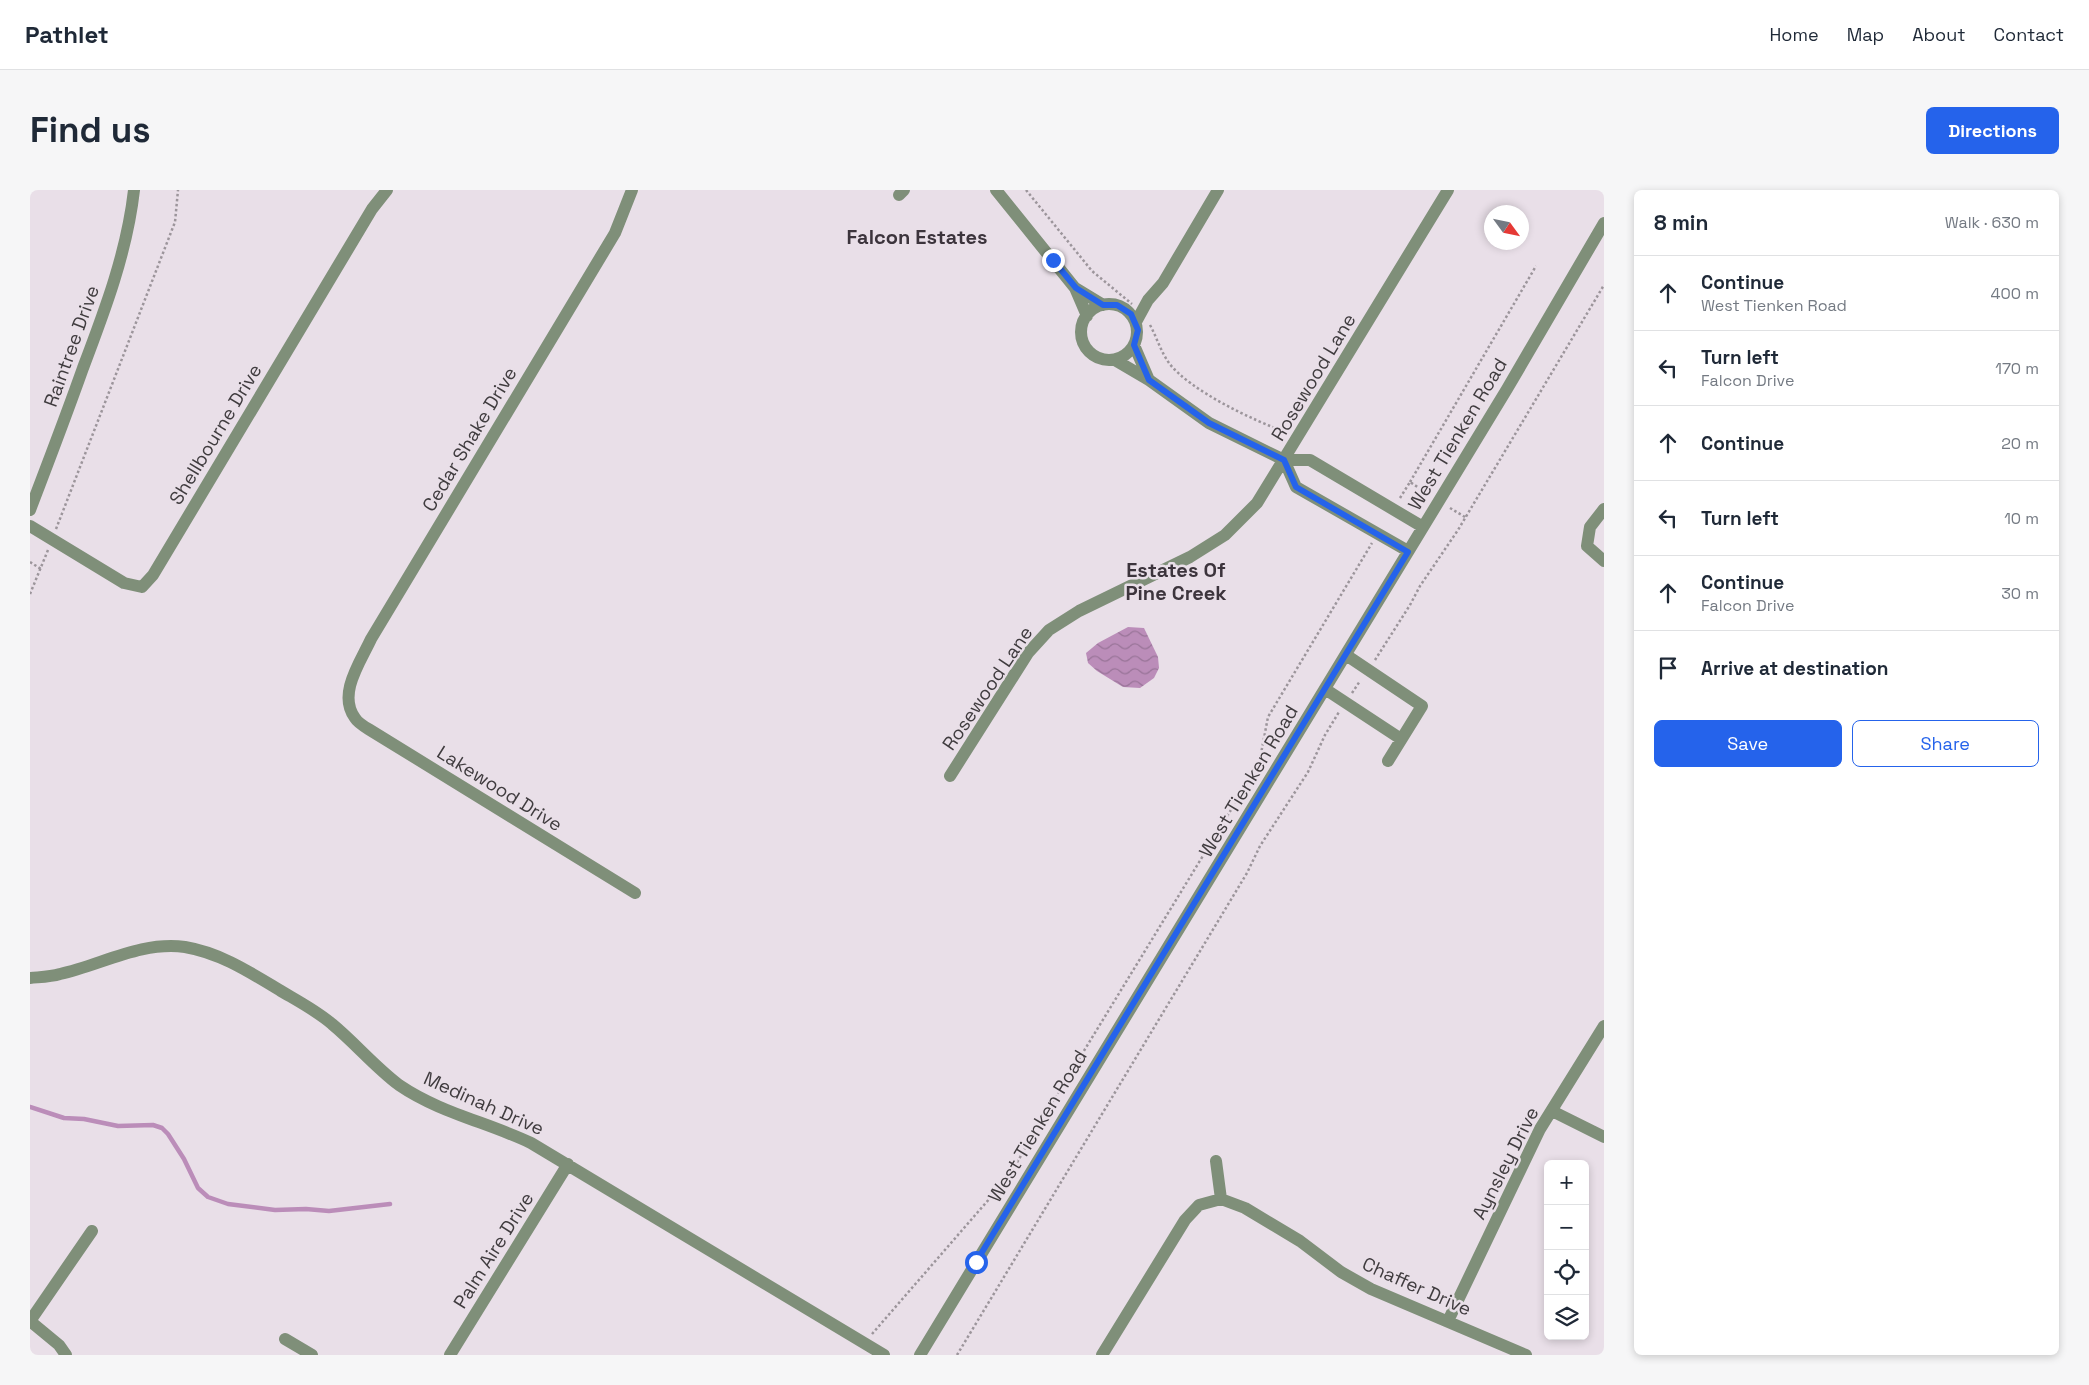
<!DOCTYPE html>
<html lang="en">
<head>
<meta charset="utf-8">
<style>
	:root { --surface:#fff; --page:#f6f6f7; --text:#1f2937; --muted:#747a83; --line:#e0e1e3; --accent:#2563eb }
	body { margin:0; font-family:"Space Grotesk",sans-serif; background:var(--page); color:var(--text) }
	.controls { position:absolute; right:15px; bottom:15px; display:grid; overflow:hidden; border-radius:8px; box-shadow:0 2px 8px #0003 }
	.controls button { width:45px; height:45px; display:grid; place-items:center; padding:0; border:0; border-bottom:1px solid var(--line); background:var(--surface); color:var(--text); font:25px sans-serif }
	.compass { position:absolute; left:1454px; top:15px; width:45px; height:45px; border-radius:50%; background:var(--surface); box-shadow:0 2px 8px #0003; rotate:123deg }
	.stop { position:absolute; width:15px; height:15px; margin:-11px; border:4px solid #2563eb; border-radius:50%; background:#fff }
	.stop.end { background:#2563eb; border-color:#fff; box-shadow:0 1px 5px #0008 }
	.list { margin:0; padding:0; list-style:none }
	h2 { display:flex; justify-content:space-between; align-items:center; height:65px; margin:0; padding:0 20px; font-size:21px }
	h2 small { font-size:16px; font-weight:400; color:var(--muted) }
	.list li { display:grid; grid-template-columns:32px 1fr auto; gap:15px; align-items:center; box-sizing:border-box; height:75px; padding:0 20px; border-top:1px solid var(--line) }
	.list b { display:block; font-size:19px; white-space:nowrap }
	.list p { margin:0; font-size:16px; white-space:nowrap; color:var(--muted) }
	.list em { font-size:16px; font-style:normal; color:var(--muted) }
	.actions { display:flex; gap:10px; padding:15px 20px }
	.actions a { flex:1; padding:11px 0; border:1px solid var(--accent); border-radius:8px; text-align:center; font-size:18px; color:var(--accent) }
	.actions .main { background:var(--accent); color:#fff }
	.icon { flex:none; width:28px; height:28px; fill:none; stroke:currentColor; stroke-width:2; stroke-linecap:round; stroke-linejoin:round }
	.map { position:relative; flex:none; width:1574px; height:1165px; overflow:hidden; border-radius:8px }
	header { display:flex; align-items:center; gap:30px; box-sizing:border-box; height:70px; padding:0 25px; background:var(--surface); border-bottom:1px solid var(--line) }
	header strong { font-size:24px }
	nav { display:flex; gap:28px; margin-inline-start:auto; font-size:18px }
	.intro { display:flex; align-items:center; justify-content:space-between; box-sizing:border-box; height:120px; padding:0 30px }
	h1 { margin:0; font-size:35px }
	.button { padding:12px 22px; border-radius:8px; background:var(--accent); color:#fff; font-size:18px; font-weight:700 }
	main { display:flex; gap:30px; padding:0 30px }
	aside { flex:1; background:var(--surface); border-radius:8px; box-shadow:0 2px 8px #0003 }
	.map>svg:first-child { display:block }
</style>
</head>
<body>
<header>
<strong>Pathlet</strong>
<nav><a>Home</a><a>Map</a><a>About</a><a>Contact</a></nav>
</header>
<div class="intro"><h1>Find us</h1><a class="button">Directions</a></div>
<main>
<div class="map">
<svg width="1574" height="1165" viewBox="0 0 1574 1165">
	<defs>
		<pattern id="water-waves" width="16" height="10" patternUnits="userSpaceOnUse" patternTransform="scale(1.25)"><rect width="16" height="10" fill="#bb8db9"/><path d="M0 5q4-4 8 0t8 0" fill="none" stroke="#997498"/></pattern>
	</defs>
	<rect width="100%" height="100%" fill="#e9dfe8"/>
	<path fill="url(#water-waves)" d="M1098 437 1114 438 1128 467 1129 478 1124 488 1110 498 1093 497 1067 481 1058 473 1056 463 1068 453Z"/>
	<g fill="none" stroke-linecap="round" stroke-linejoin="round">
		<path stroke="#bb8db9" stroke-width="4.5" d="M0 917 34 928 54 929 88 936 123 935 132 938 138 944 154 969 168 998 178 1007 198 1014 245 1020 276 1019 299 1021 360 1014"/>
		<path stroke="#9c959b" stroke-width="2.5" stroke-dasharray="2.5 2.5" stroke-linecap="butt" d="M996 0 1062 81 1102 114
			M1120 135C1127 148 1131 162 1139 173 1159 200 1224 231 1256 242
			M1380 292 1506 76
			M1370 308 1380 292 1398 304
			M1420 318 1435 327
			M26 339 145 32 148 0
			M0 372 11 379
			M0 404 18 360
			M1345 470 1380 415 1390 396 1428 340 1574 95
			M1322 503 1330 491
			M842 1144 980 985 1002 946 1229 574 1238 527 1342 353
			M927 1165 1217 683 1230 656 1278 582 1295 545 1309 522"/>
		<path stroke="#7f8f79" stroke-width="12" d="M602 0 585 43 341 449C331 471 307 504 325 528 328 533 335 537 340 540L605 703
			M966 0 1045 98 1057 126
			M869 5 874 0
			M1045 98 1073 115
			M1051 142a28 28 0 1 1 56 0a28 28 0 1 1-56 0Z
			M1106 132 1118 110 1133 93 1188 0
			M1104 155 1119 190
			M1085 170 1119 190 1179 233 1254 270H1280L1393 337
			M1254 270 1266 297 1378 361
			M1574 319 1560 337 1557 356 1574 371
			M0 320C18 273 36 226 53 178 75 120 97 62 104 0
			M0 336 94 393 112 397 123 385 342 19 357 0
			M1316 465 1392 516 1358 571
			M1295 499 1371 549
			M920 586 998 463 1019 440 1049 421 1160 367 1195 345 1227 313 1418 0
			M0 788C10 787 20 787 30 784 71 775 111 751 155 757 191 763 221 783 251 801 268 811 287 821 302 834 325 853 345 877 369 895 410 923 457 932 501 953L854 1165
			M1522 921 1574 947
			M1186 971 1191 1009
			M0 1131 62 1041
			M0 1131 29 1155 36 1165
			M1418 1131 1510 939 1574 836
			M255 1149 282 1165
			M420 1165 538 974
			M890 1165 1477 199 1574 33
			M1072 1165 1155 1030 1169 1015 1191 1009 1215 1018 1270 1051 1311 1082 1341 1099 1496 1165"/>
	</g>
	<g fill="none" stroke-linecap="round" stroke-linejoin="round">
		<path stroke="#2563eb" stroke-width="6" d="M946 1072 1378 362 1266 297 1254 270 1179 233 1119 190 1104 155 1108 140 1101 124 1087 115H1073L1046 98 1023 70"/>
	</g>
	<g text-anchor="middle" stroke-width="5" stroke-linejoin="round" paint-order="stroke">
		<g font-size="19" fill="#403c3f" stroke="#e9dfe8">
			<text transform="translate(41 156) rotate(-70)" y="7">Raintree Drive</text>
			<text transform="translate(1283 187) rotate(-59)" y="7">Rosewood Lane</text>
			<text transform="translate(185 244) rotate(-59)" y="7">Shellbourne Drive</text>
			<text transform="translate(1427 244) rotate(-59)" y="7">West Tienken Road</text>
			<text transform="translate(439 249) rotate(-59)" y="7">Cedar Shake Drive</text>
			<text transform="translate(957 498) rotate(-56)" y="7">Rosewood Lane</text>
			<text transform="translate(1218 591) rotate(-59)" y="7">West Tienken Road</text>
			<text transform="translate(470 598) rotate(32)" y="7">Lakewood Drive</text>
			<text transform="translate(454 913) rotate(24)" y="7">Medinah Drive</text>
			<text transform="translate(1007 936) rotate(-59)" y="7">West Tienken Road</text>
			<text transform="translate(1475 973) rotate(-63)" y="7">Aynsley Drive</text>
			<text transform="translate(463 1060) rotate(-58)" y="7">Palm Aire Drive</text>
			<text transform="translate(1387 1096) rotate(24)" y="7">Chaffer Drive</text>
		</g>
		<g font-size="20" font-weight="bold" fill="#3c343c" stroke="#e9dfe8">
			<text x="887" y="54">Falcon Estates</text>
			<text x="1146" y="387">Estates Of<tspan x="1146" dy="23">Pine Creek</tspan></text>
		</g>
	</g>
</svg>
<div class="controls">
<button>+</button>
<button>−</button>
<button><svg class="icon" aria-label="locate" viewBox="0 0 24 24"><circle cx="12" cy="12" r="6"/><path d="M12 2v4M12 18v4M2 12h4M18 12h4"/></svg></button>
<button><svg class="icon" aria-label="layers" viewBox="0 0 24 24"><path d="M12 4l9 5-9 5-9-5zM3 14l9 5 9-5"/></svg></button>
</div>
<svg class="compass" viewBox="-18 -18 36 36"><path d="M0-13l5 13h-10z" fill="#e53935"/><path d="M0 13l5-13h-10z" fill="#747a83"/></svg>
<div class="stop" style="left:946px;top:1072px"></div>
<div class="stop end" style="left:1023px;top:70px"></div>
</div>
<aside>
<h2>8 min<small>Walk · 630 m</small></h2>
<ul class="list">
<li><svg class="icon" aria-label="ahead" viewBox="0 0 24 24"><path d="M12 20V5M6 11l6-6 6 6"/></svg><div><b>Continue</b><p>West Tienken Road</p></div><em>400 m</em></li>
<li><svg class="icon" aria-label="left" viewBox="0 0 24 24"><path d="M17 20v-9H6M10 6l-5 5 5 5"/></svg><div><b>Turn left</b><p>Falcon Drive</p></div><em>170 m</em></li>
<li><svg class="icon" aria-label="ahead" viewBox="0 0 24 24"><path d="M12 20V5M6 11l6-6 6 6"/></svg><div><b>Continue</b></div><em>20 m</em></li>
<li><svg class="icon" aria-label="left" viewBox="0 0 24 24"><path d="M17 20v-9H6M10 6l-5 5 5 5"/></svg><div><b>Turn left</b></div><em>10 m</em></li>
<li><svg class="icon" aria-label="ahead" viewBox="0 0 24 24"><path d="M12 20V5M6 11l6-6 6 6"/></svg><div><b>Continue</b><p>Falcon Drive</p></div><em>30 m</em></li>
<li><svg class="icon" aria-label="arrive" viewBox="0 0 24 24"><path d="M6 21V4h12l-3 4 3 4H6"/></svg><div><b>Arrive at destination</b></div></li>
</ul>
<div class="actions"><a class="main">Save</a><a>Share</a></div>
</aside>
</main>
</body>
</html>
